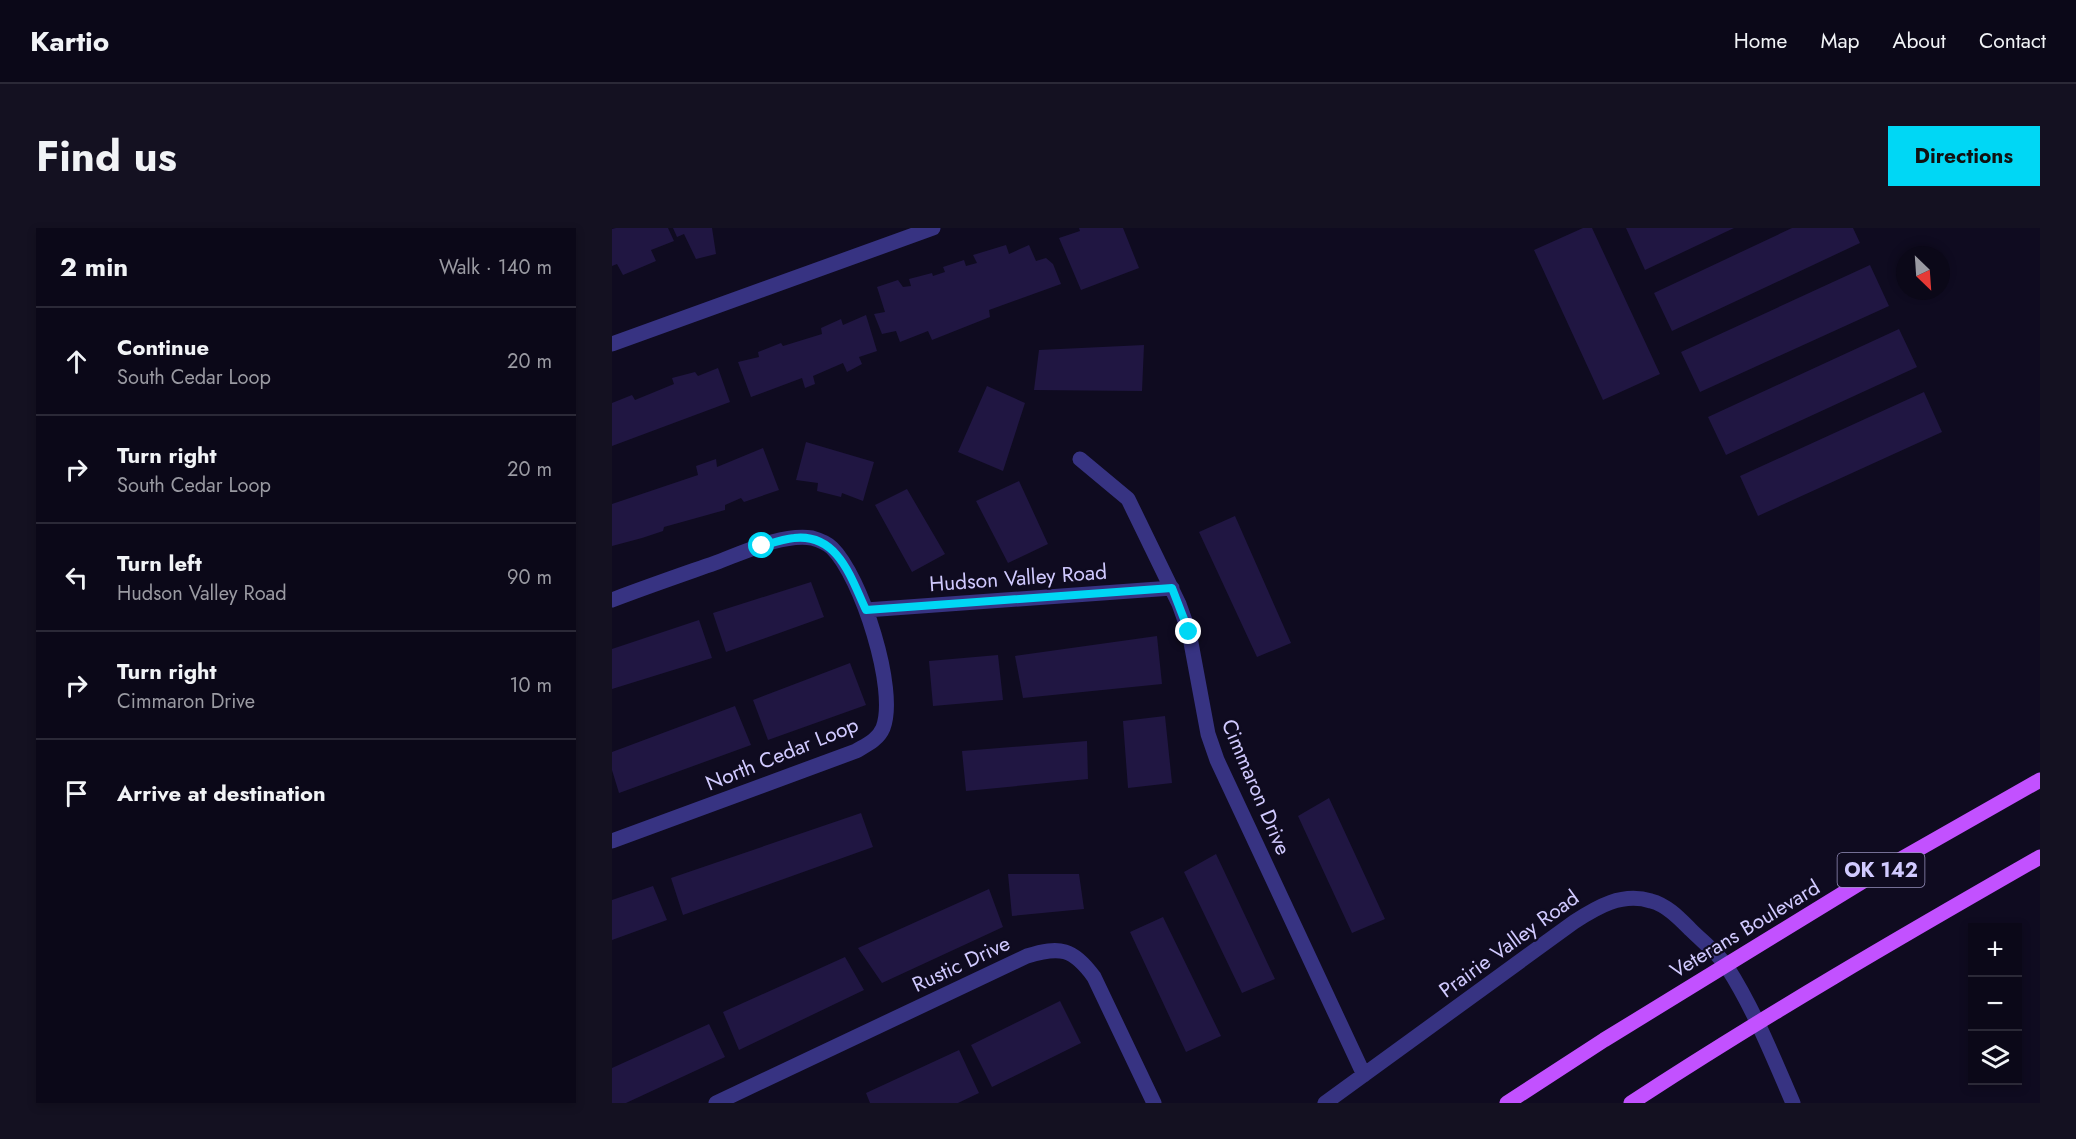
<!DOCTYPE html>
<html lang="en">
<head>
<meta charset="utf-8">
<style>
	:root { --surface:#0b0818; --page:#141121; --text:#f1f3f6; --muted:#9a9aa2; --line:#2b2937; --accent:#00d7f5 }
	body { margin:0; font-family:Jost,sans-serif; background:var(--page); color:var(--text) }
	.controls { position:absolute; right:18px; bottom:18px; display:grid; overflow:hidden; border-radius:0px; box-shadow:0 3px 9px #0003 }
	.controls button { width:54px; height:54px; display:grid; place-items:center; padding:0; border:0; border-bottom:2px solid var(--line); background:var(--surface); color:var(--text); font:30px sans-serif }
	.compass { position:absolute; left:1284px; top:18px; width:54px; height:54px; border-radius:50%; background:var(--surface); box-shadow:0 3px 9px #0003; rotate:155deg }
	.stop { position:absolute; width:18px; height:18px; margin:-14px; border:4px solid #00d7f5; border-radius:50%; background:#fff }
	.stop.end { background:#00d7f5; border-color:#fff; box-shadow:0 2px 6px #0008 }
	.list { margin:0; padding:0; list-style:none }
	h2 { display:flex; justify-content:space-between; align-items:center; height:78px; margin:0; padding:0 24px; font-size:26px }
	h2 small { font-size:20px; font-weight:400; color:var(--muted) }
	.list li { display:grid; grid-template-columns:39px 1fr auto; gap:18px; align-items:center; box-sizing:border-box; height:108px; padding:0 24px; border-top:2px solid var(--line) }
	.list b { display:block; font-size:22px; white-space:nowrap }
	.list p { margin:0; font-size:20px; white-space:nowrap; color:var(--muted) }
	.list em { font-size:20px; font-style:normal; color:var(--muted) }
	.icon { flex:none; width:33px; height:33px; fill:none; stroke:currentColor; stroke-width:2; stroke-linecap:round; stroke-linejoin:round }
	.map { position:relative; flex:none; width:1428px; height:875px; overflow:hidden; border-radius:0px }
	header { display:flex; align-items:center; gap:36px; box-sizing:border-box; height:84px; padding:0 30px; background:var(--surface); border-bottom:2px solid var(--line) }
	header strong { font-size:28px }
	nav { display:flex; gap:33px; margin-inline-start:auto; font-size:21px }
	.intro { display:flex; align-items:center; justify-content:space-between; box-sizing:border-box; height:144px; padding:0 36px }
	h1 { margin:0; font-size:42px }
	.button { padding:15px 27px; border-radius:0px; background:var(--accent); color:#111; font-size:21px; font-weight:700 }
	main { display:flex; gap:36px; padding:0 36px }
	aside { flex:1; background:var(--surface); border-radius:0px; box-shadow:0 3px 9px #0003 }
	.map>svg:first-child { display:block }
</style>
</head>
<body>
<header>
<strong>Kartio</strong>
<nav><a>Home</a><a>Map</a><a>About</a><a>Contact</a></nav>
</header>
<div class="intro"><h1>Find us</h1><a class="button">Directions</a></div>
<main>
<aside>
<h2>2 min<small>Walk · 140 m</small></h2>
<ul class="list">
<li><svg class="icon" aria-label="ahead" viewBox="0 0 24 24"><path d="M12 20V5M6 11l6-6 6 6"/></svg><div><b>Continue</b><p>South Cedar Loop</p></div><em>20 m</em></li>
<li><svg class="icon" aria-label="right" viewBox="0 0 24 24"><path d="M7 20v-9h11M14 6l5 5-5 5"/></svg><div><b>Turn right</b><p>South Cedar Loop</p></div><em>20 m</em></li>
<li><svg class="icon" aria-label="left" viewBox="0 0 24 24"><path d="M17 20v-9H6M10 6l-5 5 5 5"/></svg><div><b>Turn left</b><p>Hudson Valley Road</p></div><em>90 m</em></li>
<li><svg class="icon" aria-label="right" viewBox="0 0 24 24"><path d="M7 20v-9h11M14 6l5 5-5 5"/></svg><div><b>Turn right</b><p>Cimmaron Drive</p></div><em>10 m</em></li>
<li><svg class="icon" aria-label="arrive" viewBox="0 0 24 24"><path d="M6 21V4h12l-3 4 3 4H6"/></svg><div><b>Arrive at destination</b></div></li>
</ul>
</aside>
<div class="map">
<svg width="1428" height="875" viewBox="0 0 1428 875">
	<rect width="100%" height="100%" fill="#0f0b20"/>
	<path fill="#201642" d="M4 0H56L62 13 39 22 44 33 11 47 5 36 0 38V1Z
		M61 0H100L104 26 84 31 72 6 65 9Z
		M467 0H511L527 40 469 62 447 10 468 3Z
		M971 0H980L1048 146 991 172 922 22Z
		M1014 0H1122L1033 42Z
		M1180 0H1241L1248 15 1060 103 1042 65Z
		M394 17 397 26 417 17 424 33 434 30 441 36 449 56 377 82 378 89 320 112 316 103 288 114 284 103 270 106 262 86 273 84 265 59 286 52 291 59 299 58 297 51 320 45 321 48 333 44 331 39 352 32 354 38 365 35 361 27Z
		M1258 37 1277 78 1088 164 1069 124Z
		M254 87 265 123 247 129 250 136 235 144 231 135 201 148 203 156 193 160 190 150 139 169 126 134 147 129 146 124 169 115 171 118 210 106 209 100 229 91 231 97Z
		M1287 101 1305 139 1114 227 1096 189Z
		M532 117 530 163 422 162 427 122Z
		M106 140 118 174 0 218V175L20 167 23 172 62 156 60 150 83 144 86 148Z
		M375 158 413 175 391 243 346 224Z
		M1312 164 1330 204 1146 288 1128 248Z
		M194 214 262 234 251 273 230 265 229 269 205 263 206 255 184 252Z
		M151 220 167 262 132 274 129 270 113 277V282L52 299 51 303 30 310 0 318V276L86 247 84 238 104 231 105 239Z
		M407 253 436 316 396 335 364 273Z
		M295 261 333 326 300 344 263 277Z
		M623 288 679 415 645 429 587 304Z
		M199 354 212 389 114 424 101 385Z
		M87 392 100 430 0 461V421Z
		M545 408 550 456 411 470 403 428Z
		M386 427 391 472 321 478 317 433Z
		M238 435 254 477 156 512 141 472Z
		M123 478 139 517 7 565 0 542V524Z
		M553 488 560 555 516 560 511 493Z
		M475 513 476 551 354 563 350 523Z
		M717 570 773 691 740 705 686 588Z
		M249 585 261 619 71 687 59 650Z
		M604 626 663 751 630 765 572 644Z
		M396 646H467L472 681 400 688Z
		M41 658 55 692 0 712V672Z
		M377 661 391 699 270 755 246 720Z
		M551 689 609 808 574 824 518 704Z
		M233 729 252 762 127 822 111 784Z
		M448 773 469 815 380 859 359 817Z
		M97 796 113 829 14 875H0V840Z
		M347 822 367 865 346 875H258L254 865Z"/>
	<g fill="none" stroke-linecap="round" stroke-linejoin="round">
		<path stroke="#373382" stroke-width="15" d="M0 116 321 0
			M468 231 516 271 567 376 577 404 596 506 605 532 752 847
			M0 372C34 359 69 347 103 335 130 325 171 305 200 310 207 312 215 315 220 320 249 348 286 462 271 500 266 512 254 517 244 523L0 613
			M254 382 560 360
			M104 875 415 728C448 718 461 720 482 749L542 875
			M713 875 962 694C985 679 1010 664 1039 673 1055 677 1068 691 1079 702 1091 714 1106 725 1115 739 1142 781 1161 829 1181 875"/>
		<path stroke="#c251ff" stroke-width="15" d="M895 875 992 812 1261 647 1428 552
			M1019 875C1152 788 1290 708 1428 629"/>
	</g>
	<g fill="none" stroke-linecap="round" stroke-linejoin="round">
		<path stroke="#00d7f5" stroke-width="8" d="M150 318C160 315 171 311 182 310 226 305 239 350 254 382L560 360 577 404"/>
	</g>
	<g text-anchor="middle" stroke-width="4.5" stroke-linejoin="round" paint-order="stroke">
		<rect fill="#0f0b20" stroke="#9791bc" stroke-width="1.5" x="1225.5" y="625" width="87" height="34" rx="4.5"/>
		<g font-size="20" font-weight="bold" fill="#d1caff">
			<text x="1269" y="649">OK 142</text>
		</g>
		<g font-size="21" fill="#d1caff" stroke="#0f0b20">
			<text transform="translate(406 350) rotate(-4)" y="7">Hudson Valley Road</text>
			<text transform="translate(170 526) rotate(-22)" y="7">North Cedar Loop</text>
			<text transform="translate(644 559) rotate(67)" y="7">Cimmaron Drive</text>
			<text transform="translate(1133 701) rotate(-31)" y="7">Veterans Boulevard</text>
			<text transform="translate(897 716) rotate(-36)" y="7">Prairie Valley Road</text>
			<text transform="translate(349 736) rotate(-25)" y="7">Rustic Drive</text>
		</g>
	</g>
</svg>
<div class="controls">
<button>+</button>
<button>−</button>
<button><svg class="icon" aria-label="layers" viewBox="0 0 24 24"><path d="M12 4l9 5-9 5-9-5zM3 14l9 5 9-5"/></svg></button>
</div>
<svg class="compass" viewBox="-18 -18 36 36"><path d="M0-13l5 13h-10z" fill="#e53935"/><path d="M0 13l5-13h-10z" fill="#9a9aa2"/></svg>
<div class="stop" style="left:150px;top:318px"></div>
<div class="stop end" style="left:577px;top:404px"></div>
</div>
</main>
</body>
</html>
